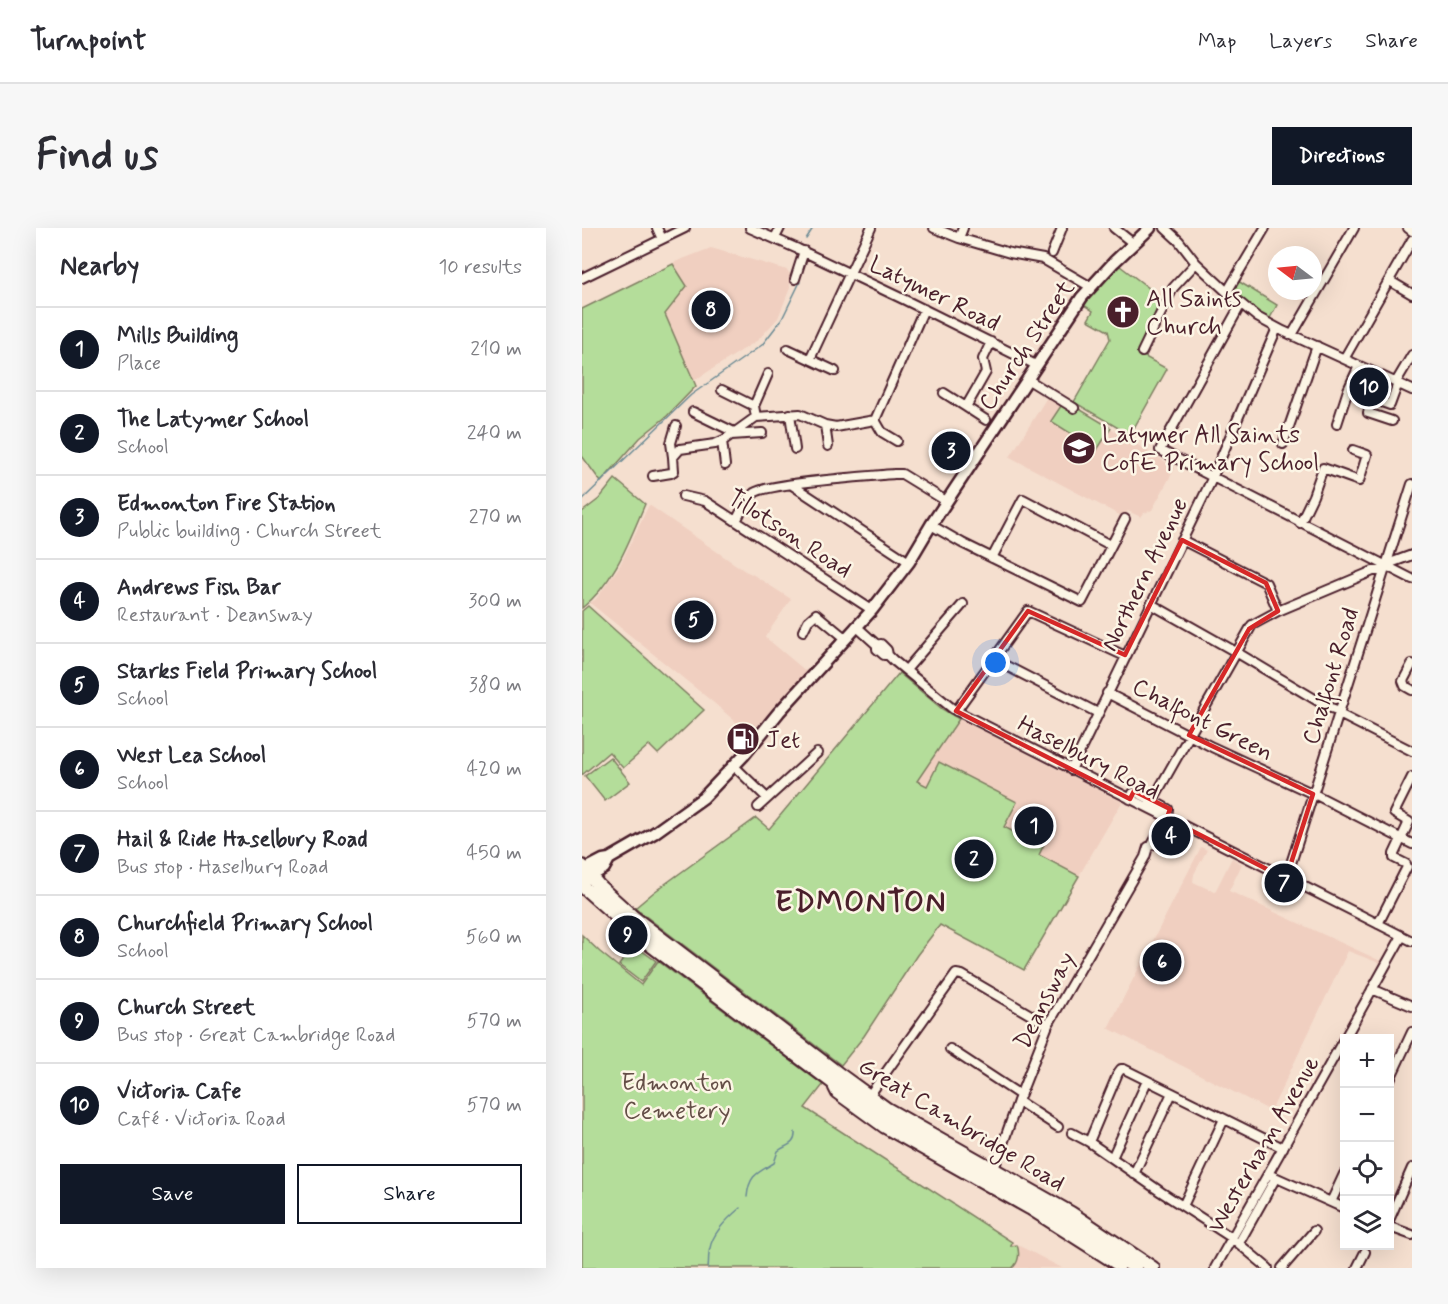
<!DOCTYPE html>
<html lang="en">
<head>
<meta charset="utf-8">
<style>
	:root { --surface:#fff; --page:#f7f7f7; --text:#2b2b33; --muted:#7c7c81; --line:#e1e1e2; --accent:#111827 }
	body { margin:0; font-family:Mynerve,sans-serif; background:var(--page); color:var(--text) }
	.controls { position:absolute; right:18px; bottom:18px; display:grid; overflow:hidden; border-radius:0px; box-shadow:0 6px 24px #0002 }
	.controls button { width:54px; height:54px; display:grid; place-items:center; padding:0; border:0; border-bottom:2px solid var(--line); background:var(--surface); color:var(--text); font:30px sans-serif }
	.compass { position:absolute; left:686px; top:18px; width:54px; height:54px; border-radius:50%; background:var(--surface); box-shadow:0 6px 24px #0002; rotate:286deg }
	.you { position:absolute; left:414px; top:435px; width:21px; height:21px; margin:-15px; border:4px solid #fff; border-radius:50%; background:#1a73e8; box-shadow:0 0 0 9px #1a73e833 }
	.badge { display:grid; place-items:center; width:39px; height:39px; border-radius:50%; background:var(--accent); color:#fff; font-size:20px; font-weight:700 }
	.pin { position:absolute; translate:-50% -50%; border:3px solid #fff; box-shadow:0 2px 6px #0006 }
	.list { margin:0; padding:0; list-style:none }
	h2 { display:flex; justify-content:space-between; align-items:center; height:78px; margin:0; padding:0 24px; font-size:26px }
	h2 small { font-size:20px; font-weight:400; color:var(--muted) }
	.list li { display:grid; grid-template-columns:39px 1fr auto; gap:18px; align-items:center; box-sizing:border-box; height:84px; padding:0 24px; border-top:2px solid var(--line) }
	.list b { display:block; font-size:22px; white-space:nowrap }
	.list p { margin:0; font-size:20px; white-space:nowrap; color:var(--muted) }
	.list em { font-size:20px; font-style:normal; color:var(--muted) }
	.actions { display:flex; gap:12px; padding:18px 24px }
	.actions a { flex:1; padding:14px 0; border:2px solid var(--accent); border-radius:0px; text-align:center; font-size:21px; color:var(--accent) }
	.actions .main { background:var(--accent); color:#fff }
	.icon { flex:none; width:33px; height:33px; fill:none; stroke:currentColor; stroke-width:2; stroke-linecap:round; stroke-linejoin:round }
	.map { position:relative; flex:none; width:830px; height:1040px; overflow:hidden; border-radius:0px }
	header { display:flex; align-items:center; gap:36px; box-sizing:border-box; height:84px; padding:0 30px; background:var(--surface); border-bottom:2px solid var(--line) }
	header strong { font-size:28px }
	nav { display:flex; gap:33px; margin-inline-start:auto; font-size:21px }
	.intro { display:flex; align-items:center; justify-content:space-between; box-sizing:border-box; height:144px; padding:0 36px }
	h1 { margin:0; font-size:42px }
	.button { padding:15px 27px; border-radius:0px; background:var(--accent); color:#fff; font-size:21px; font-weight:700 }
	main { display:flex; gap:36px; padding:0 36px }
	aside { flex:1; background:var(--surface); border-radius:0px; box-shadow:0 6px 24px #0002 }
	.map>svg:first-child { display:block }
</style>
</head>
<body>
<header>
<strong>Turnpoint</strong>
<nav><a>Map</a><a>Layers</a><a>Share</a></nav>
</header>
<div class="intro"><h1>Find us</h1><a class="button">Directions</a></div>
<main>
<aside>
<h2>Nearby<small>10 results</small></h2>
<ul class="list">
<li><span class="badge">1</span><div><b>Mills Building</b><p>Place</p></div><em>210 m</em></li>
<li><span class="badge">2</span><div><b>The Latymer School</b><p>School</p></div><em>240 m</em></li>
<li><span class="badge">3</span><div><b>Edmonton Fire Station</b><p>Public building · Church Street</p></div><em>270 m</em></li>
<li><span class="badge">4</span><div><b>Andrews Fish Bar</b><p>Restaurant · Deansway</p></div><em>300 m</em></li>
<li><span class="badge">5</span><div><b>Starks Field Primary School</b><p>School</p></div><em>380 m</em></li>
<li><span class="badge">6</span><div><b>West Lea School</b><p>School</p></div><em>420 m</em></li>
<li><span class="badge">7</span><div><b>Hail &amp; Ride Haselbury Road</b><p>Bus stop · Haselbury Road</p></div><em>450 m</em></li>
<li><span class="badge">8</span><div><b>Churchfield Primary School</b><p>School</p></div><em>560 m</em></li>
<li><span class="badge">9</span><div><b>Church Street</b><p>Bus stop · Great Cambridge Road</p></div><em>570 m</em></li>
<li><span class="badge">10</span><div><b>Victoria Cafe</b><p>Café · Victoria Road</p></div><em>570 m</em></li>
</ul>
<div class="actions"><a class="main">Save</a><a>Share</a></div>
</aside>
<div class="map">
<svg width="830" height="1040" viewBox="0 0 830 1040">
	<rect width="100%" height="100%" fill="#f5dfcf"/>
	<filter id="ink" filterUnits="userSpaceOnUse"><feTurbulence type="fractalNoise" baseFrequency=".0167" numOctaves="2"/><feDisplacementMap in="SourceGraphic" scale="12" xChannelSelector="R" yChannelSelector="G"/><feConvolveMatrix kernelMatrix="1 2 1 2 8 2 1 2 1" color-interpolation-filters="sRGB"/></filter>
	<g filter="url(#ink)">
		<path fill="#f0cfc0" d="M129 20 205 42 208 46V60L196 90 176 112 102 159 48 61 93 34Z
			M467 166 494 179 593 240 570 282 562 285 559 289 546 283 541 289 428 229Z
			M67 277 163 343 170 346 209 371 183 409 225 444 170 508 132 475 8 375 14 371 37 339Z
			M377 491 540 574 442 742 359 696 335 553Z
			M619 619 625 622 612 646 611 654 633 664 650 630 660 636 647 663 801 734 800 736 766 723 689 883 526 800Z
			M430 1014 480 1040H421Z"/>
		<path fill="#b4dd9a" stroke="#7f7e62" stroke-width="1.5" d="M91 36 105 58 83 86 114 158 85 188 58 210 19 254 0 228V81Z
			M538 38 572 64 578 82 556 125 585 141 548 207 492 174 528 111 526 103 506 92 511 83 502 77 518 55Z
			M656 53 695 77 687 92 649 65Z
			M481 175 494 179 529 200 515 222 469 193Z
			M33 251 63 276C47 313 33 354 0 380V284L17 271Z
			M6 378 122 482 76 526 67 517 41 540 27 524 0 547V383Z
			M317 445 360 481 377 491 335 553 345 558 357 534 435 574 422 599 432 604 435 597 464 612 457 627 497 648 442 742 358 697 335 727 282 808 259 837 53 680 72 664 174 590 187 601Z
			M28 529 48 554 23 573 3 548Z
			M0 707 18 724 59 757 76 733 241 857 223 880 430 1014 429 1018 435 1017C438 1025 437 1035 430 1040H0Z
			M52 717 74 733 59 754 37 737Z"/>
		<g fill="none" stroke-linecap="round" stroke-linejoin="round">
			<path stroke="#6a8a94" stroke-width="1.5" d="M224 11 231 0
				M0 272 109 167 180 117 200 91 218 54
				M165 969C167 947 175 945 192 935L196 923C204 917 214 917 213 904
				M126 1040C127 1033 126 1026 128 1020 131 1004 146 990 158 980"/>
			<defs>
				<path id="minor" d="M75 0 80 11
					M168 0 216 21 323 72 454 137
					M352 0 377 10 428 25 461 31 509 59
					M532 0 552 16
					M583 0 597 13 614 35 645 64 675 89 701 103 830 162
					M826 0 830 3
					M193 10 198 0
					M377 10 381 0
					M470 25 480 0
					M0 50 103 0
					M213 51 222 23
					M808 53 830 66
					M645 64 683 0
					M659 76 578 222 830 351
					M710 107 772 0
					M206 121 253 143
					M560 124 591 60 614 35
					M228 131 289 0
					M762 131 830 12
					M445 151 492 180
					M814 154 830 127
					M140 162 172 178
					M766 162 808 177 816 155
					M362 165 384 179
					M790 171 786 185 810 193
					M111 184 152 204
					M208 186 213 221
					M174 189 172 178 186 146
					M404 192 384 179 404 144 401 131 409 114
					M755 196 766 162 777 138
					M243 197 246 218
					M149 207 180 205
					M140 213 143 237
					M315 213 300 204 293 192 342 81
					M701 216 735 118
					M91 229 89 215 94 198
					M71 248 89 245 92 243 91 229 98 221 133 216 142 212 174 189 218 186 243 197 254 199 293 192
					M210 257 327 334
					M101 268 123 273 290 382
					M154 293C159 284 164 271 172 265 186 255 289 248 312 246H320L364 273
					M718 295 731 268 741 240 777 253 785 227 771 222
					M349 297 380 315 500 374 543 291
					M600 312 684 355 696 383
					M410 330 441 271 528 317
					M805 334H811L830 327
					M569 376 654 424 746 479 758 483
					M274 398 295 417 299 416 305 422 306 427 311 432 371 481 830 713
					M221 403 226 393 234 386 263 410
					M295 417V421L302 427H306
					M411 431 516 485
					M830 436 821 453 823 458 830 462
					M324 442 381 376
					M525 465 630 519 736 568 830 616
					M374 483 446 383 543 428
					M757 486 830 523
					M152 538 185 570
					M489 542 628 255 695 100
					M568 577 670 397 696 383 791 343H802
					M176 579 235 525
					M704 651 830 256
					M796 696 825 639 824 636 812 630V626L827 594 812 585 830 549
					M790 761 830 778
					M763 810 820 708
					M368 821 438 867
					M808 851 830 804
					M255 858 251 860 254 866 301 900 447 982 538 1040
					M287 868 374 746 380 747 466 797
					M436 873 476 899
					M490 905 507 914 579 964 650 1010 686 1040
					M507 914 536 845 539 841H542L701 920
					M530 930 565 853
					M412 941 436 873 466 797 563 629 566 619 570 617 585 590 586 581 554 564 551 565 548 571
					M552 946 590 865
					M686 946 762 980
					M749 974 762 946
					M601 978 642 891
					M808 990 830 940
					M808 999 830 1007
					M657 1015 693 951
					M633 1040 762 811
					M700 1040 732 1003
					M775 1040 783 1024"/>
				<path id="major" d="M0 643 21 632 27 631 72 605 121 570 162 527 197 484 290 382 327 334 349 297 500 69 532 34 568 0
					M0 654 22 640 27 631"/>
				<path id="highway" d="M0 638 17 658 50 688 257 846 305 881 489 985 571 1040
					M0 658 54 706 275 873 326 906 483 995 553 1040"/>
			</defs>
			<use href="#minor" stroke="#4a1f2b" stroke-width="12"/>
			<use href="#major" stroke="#4a1f2b" stroke-width="15"/>
			<use href="#highway" stroke="#4a1f2b" stroke-width="16"/>
			<use href="#minor" stroke="#fcf5e5" stroke-width="8"/>
			<use href="#major" stroke="#fcf5e5" stroke-width="10"/>
			<use href="#highway" stroke="#fcf5e5" stroke-width="12"/>
		</g>
	</g>
	<path fill="none" stroke="#d62828" stroke-width="4.5" stroke-linejoin="round" d="M600 312 684 355 696 383 667 401 607 507 731 566 704 651 585 590 588 581 552 563 548 571 374 483 446 383 543 427Z"/>
	<defs>
		<symbol id="church-disc" viewBox="-11 -11 22 22"><circle r="9.5" fill="#4a1f2b" stroke="#fcf5e5"/><path d="M-1.2-6h2.4v3.5h3.3v2.4h-3.3V6h-2.4V-.1h-3.3v-2.4h3.3Z" fill="#fff"/></symbol>
		<symbol id="school-disc" viewBox="-11 -11 22 22"><circle r="9.5" fill="#4a1f2b" stroke="#fcf5e5"/><path d="M0-5L7-2L0 1L-7-2ZM-4 1L0 2.5L4 1V4Q0 6-4 4Z" fill="#fff"/></symbol>
		<symbol id="fuel-disc" viewBox="-11 -11 22 22"><circle r="9.5" fill="#4a1f2b" stroke="#fcf5e5"/><path d="M-5.5-6h7V0h2V4h1.3V-2.5L3-4.5l.8-.8L6-3V5H2.5V1h-1V6h-7ZM-4.2-4.7v3.2H.2V-4.7Z" fill="#fff"/></symbol>
	</defs>
	<g fill-rule="evenodd">
		<use href="#church-disc" x="522" y="65" width="38" height="38"/>
		<use href="#school-disc" x="478" y="201" width="38" height="38"/>
		<use href="#fuel-disc" x="142" y="492" width="38" height="38"/>
	</g>
	<g text-anchor="middle" stroke-width="5" stroke-linejoin="round" paint-order="stroke">
		<g font-size="24" fill="#4a1f2b" stroke="#fcf5e5">
			<text transform="translate(353 65) rotate(26)" y="8">Latymer Road</text>
			<text transform="translate(444 117) rotate(-56)" y="8">Church Street</text>
			<text transform="translate(208 305) rotate(33)" y="8">Tillotson Road</text>
			<text transform="translate(562 346) rotate(-64)" y="8">Northern Avenue</text>
			<text transform="translate(748 448) rotate(-73)" y="8">Chalfont Road</text>
			<text transform="translate(621 491) rotate(27)" y="8">Chalfont Green</text>
			<text transform="translate(507 529) rotate(27)" y="8">Haselbury Road</text>
			<text transform="translate(462 772) rotate(-63)" y="8">Deansway</text>
			<text transform="translate(380 896) rotate(31)" y="8">Great Cambridge Road</text>
			<text transform="translate(681 916) rotate(-60)" y="8">Westerham Avenue</text>
		</g>
		<g font-size="24" fill="#4a1f2b" stroke="#fcf5e5" text-anchor="start">
			<text x="564" y="78">All Saints<tspan x="564" dy="28">Church</tspan></text>
			<text x="520" y="214">Latymer All Saints<tspan x="520" dy="28">CofE Primary School</tspan></text>
			<text x="184" y="519">Jet</text>
		</g>
		<g font-size="24" fill="#644e47" stroke="#fcf5e5">
			<text x="95" y="862">Edmonton<tspan x="95" dy="28">Cemetery</tspan></text>
		</g>
		<g font-size="30" font-weight="bold" letter-spacing="1.5" fill="#4a1f2b" stroke="#fcf5e5">
			<text x="279" y="683">EDMONTON</text>
		</g>
	</g>
</svg>
<div class="controls">
<button>+</button>
<button>−</button>
<button><svg class="icon" aria-label="locate" viewBox="0 0 24 24"><circle cx="12" cy="12" r="6"/><path d="M12 2v4M12 18v4M2 12h4M18 12h4"/></svg></button>
<button><svg class="icon" aria-label="layers" viewBox="0 0 24 24"><path d="M12 4l9 5-9 5-9-5zM3 14l9 5 9-5"/></svg></button>
</div>
<svg class="compass" viewBox="-18 -18 36 36"><path d="M0-13l5 13h-10z" fill="#e53935"/><path d="M0 13l5-13h-10z" fill="#7c7c81"/></svg>
<div class="you"></div>
<div class="pin badge" style="left:452px;top:598px">1</div>
<div class="pin badge" style="left:392px;top:631px">2</div>
<div class="pin badge" style="left:369px;top:223px">3</div>
<div class="pin badge" style="left:589px;top:608px">4</div>
<div class="pin badge" style="left:112px;top:392px">5</div>
<div class="pin badge" style="left:580px;top:734px">6</div>
<div class="pin badge" style="left:702px;top:655px">7</div>
<div class="pin badge" style="left:129px;top:82px">8</div>
<div class="pin badge" style="left:46px;top:707px">9</div>
<div class="pin badge" style="left:787px;top:159px">10</div>
</div>
</main>
</body>
</html>
